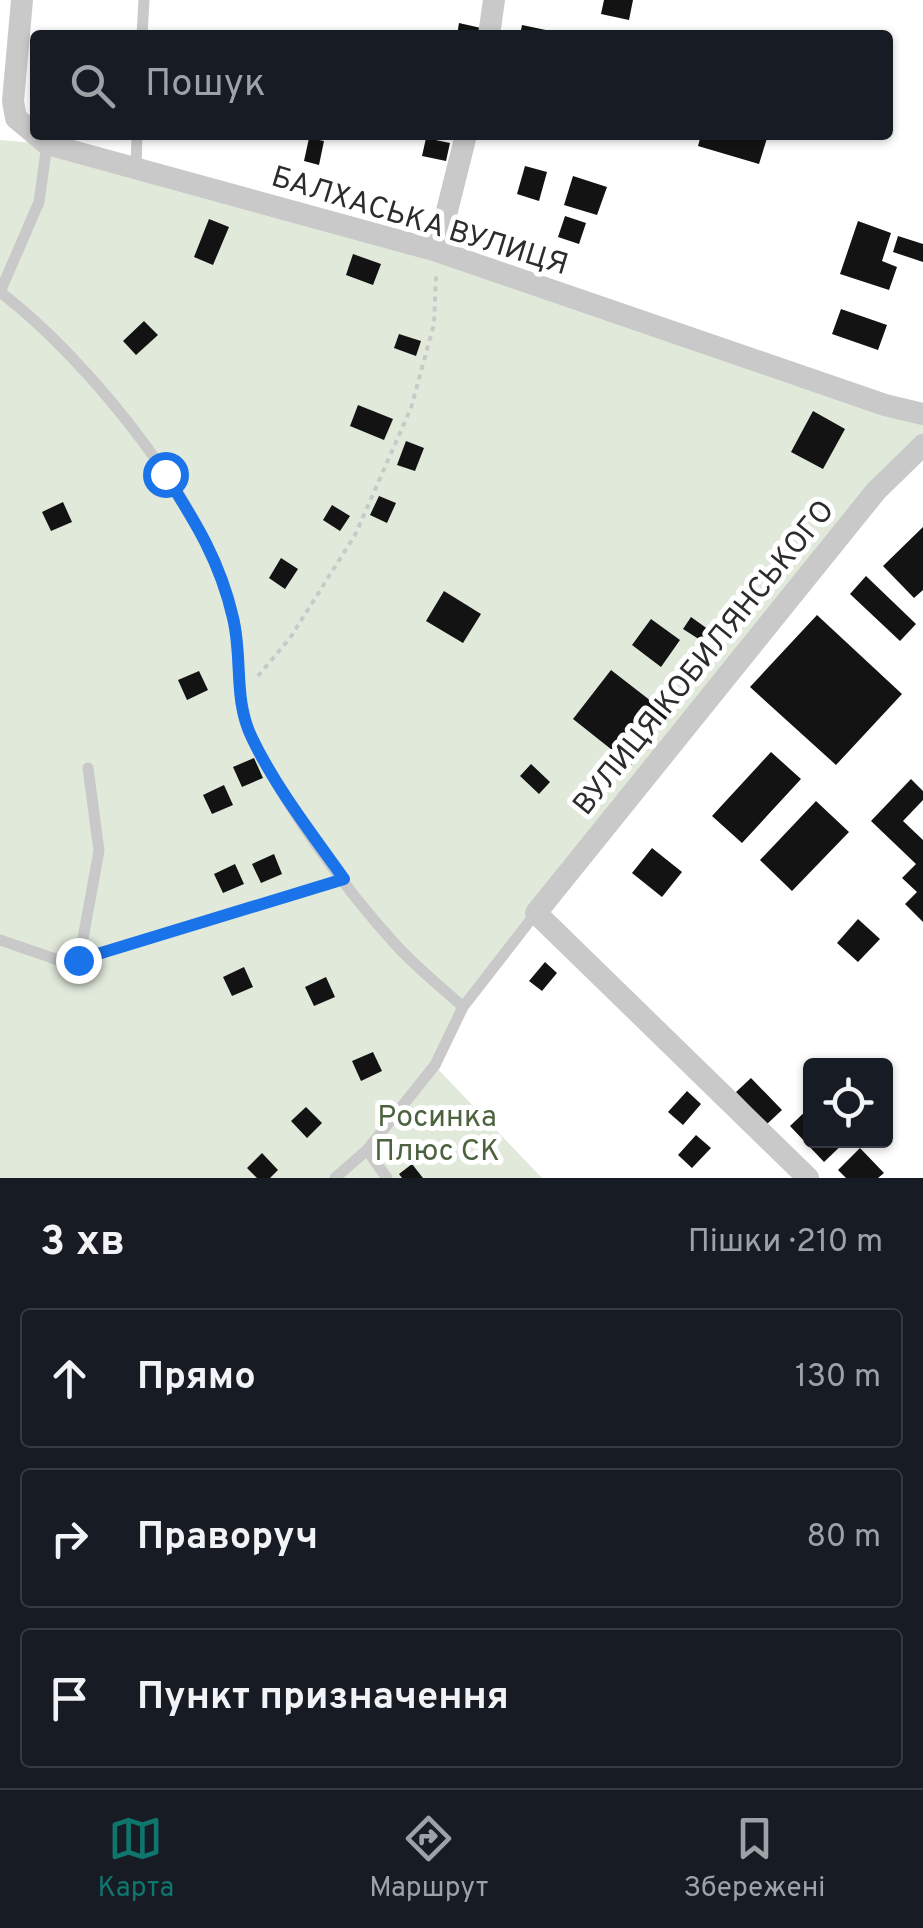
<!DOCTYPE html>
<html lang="uk">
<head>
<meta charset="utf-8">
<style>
	:root { --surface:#171b24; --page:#20242c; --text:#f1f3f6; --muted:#9ea1a6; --line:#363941; --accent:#0f766e }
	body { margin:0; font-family:Overpass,sans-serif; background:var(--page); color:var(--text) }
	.controls { position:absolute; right:30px; bottom:30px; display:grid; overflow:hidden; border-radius:10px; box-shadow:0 2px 8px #0004 }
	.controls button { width:90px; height:90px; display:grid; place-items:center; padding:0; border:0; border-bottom:2px solid var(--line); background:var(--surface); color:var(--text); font:50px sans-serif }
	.stop { position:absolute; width:30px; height:30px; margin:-22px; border:8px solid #1a73e8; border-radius:50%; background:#fff }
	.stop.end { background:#1a73e8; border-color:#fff; box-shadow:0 2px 10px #0008 }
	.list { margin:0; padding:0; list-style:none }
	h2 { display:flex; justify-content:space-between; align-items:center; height:130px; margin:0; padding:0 40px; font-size:42px }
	h2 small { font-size:32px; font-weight:400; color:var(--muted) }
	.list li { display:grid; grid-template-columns:65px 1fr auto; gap:30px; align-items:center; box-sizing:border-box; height:140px; margin:0 20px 20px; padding:0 20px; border:2px solid var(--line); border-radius:10px }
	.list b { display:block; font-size:38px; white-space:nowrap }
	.list em { font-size:32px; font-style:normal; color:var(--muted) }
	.icon { flex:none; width:55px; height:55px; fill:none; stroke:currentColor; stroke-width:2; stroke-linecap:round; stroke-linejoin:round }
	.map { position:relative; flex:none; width:923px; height:1178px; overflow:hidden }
	.search { position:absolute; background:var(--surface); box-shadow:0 2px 8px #0004; left:30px; right:30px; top:30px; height:110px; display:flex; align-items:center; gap:25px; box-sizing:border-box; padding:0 35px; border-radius:10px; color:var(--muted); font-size:38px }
	.sheet { height:610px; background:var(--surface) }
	nav { display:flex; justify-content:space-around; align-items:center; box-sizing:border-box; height:140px; border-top:2px solid var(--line); background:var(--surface); font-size:28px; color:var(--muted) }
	nav a { display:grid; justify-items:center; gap:5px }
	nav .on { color:var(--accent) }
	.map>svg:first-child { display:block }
</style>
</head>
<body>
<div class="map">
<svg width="923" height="1178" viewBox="0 0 923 1178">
	<rect width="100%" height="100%" fill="#fff"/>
	<path fill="#e1e9db" d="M0 140 47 144 437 251 923 414V445L462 1007 435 1066 542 1178H0Z"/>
	<path fill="#131313" d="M604 0H633L629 20 601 14Z
		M459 23 481 28 480 35H457Z
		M522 25 560 33V35H520Z
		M701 135H768L759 164 698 146Z
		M309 138 324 141 319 165 304 161Z
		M426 138 450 143 446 161 422 156Z
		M525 166 547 172 539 201 517 194Z
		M573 176 607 187 597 215 564 205Z
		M565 216 586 223 579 244 558 237Z
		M209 219 229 227 213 265 194 257Z
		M858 221 891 233 882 261 897 267 889 290 840 274Z
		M898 236 923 244V262L893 252Z
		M353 254 381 264 373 285 346 275Z
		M841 309 887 325 878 350 832 334Z
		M144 321 158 335 136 355 123 341Z
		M399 334 421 341 416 356 394 348Z
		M358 405 393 419 384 440 350 426Z
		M813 411 845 429 823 469 791 452Z
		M406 441 424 448 415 471 397 465Z
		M379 496 396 503 387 523 370 515Z
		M63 502 72 522 51 531 42 512Z
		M332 505 350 516 340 531 323 520Z
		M923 527V590L914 598 883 566Z
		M281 558 298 569 285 589 269 578Z
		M866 576 916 624 900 641 850 594Z
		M444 591 481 614 463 643 426 621Z
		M817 615 902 694 836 765 750 687Z
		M691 617 712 632 705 643 683 629Z
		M651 619 680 640 661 667 632 645Z
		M611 670 669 715 631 765 573 719Z
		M199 671 208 690 187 700 178 680Z
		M771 752 801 779 742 843 712 816Z
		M254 758 263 778 242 787 233 767Z
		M531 764 550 782 539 794 520 776Z
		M911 779 923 791V800L903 821 923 840V922L905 904 917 892 902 878 916 864 871 821Z
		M224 785 233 805 212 814 203 795Z
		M816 801 849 832 792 891 760 860Z
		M652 848 682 872 662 897 632 873Z
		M274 854 282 874 261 883 252 864Z
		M235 864 244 884 223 893 214 874Z
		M858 919 880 939 858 962 837 943Z
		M545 962 557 973 542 991 529 981Z
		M244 967 253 987 232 996 223 977Z
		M326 977 335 997 314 1006 305 987Z
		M373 1052 382 1071 361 1081 352 1061Z
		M751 1078 782 1110 767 1124 736 1092Z
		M687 1091 701 1104 683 1125 668 1112Z
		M306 1107 322 1123 307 1138 291 1121Z
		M810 1107V1140H847L824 1162 790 1126Z
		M696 1135 711 1148 692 1168 678 1155Z
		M860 1148 884 1173 878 1178H846L838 1170Z
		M262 1153 278 1170 270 1178H257L247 1168Z
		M412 1164 423 1178H402L399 1174Z"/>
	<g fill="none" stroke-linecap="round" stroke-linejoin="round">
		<path stroke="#c9c9c9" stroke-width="4" stroke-dasharray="5 5" stroke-linecap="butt" d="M258 676 290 638 355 535 411 408 434 324 436 276
			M97 954 323 885"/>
		<path stroke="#c9c9c9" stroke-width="11" d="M142 35 144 0
			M136 169 137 135
			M0 292C87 358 213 512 234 620 242 661 233 701 253 740 288 810 343 887 396 945 416 967 441 987 463 1007
			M0 292 39 202 47 144
			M0 940 67 963 79 960 99 851 88 768
			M367 1150 387 1178
			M335 1178 367 1150 435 1065 463 1007 536 913"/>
		<path stroke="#c9c9c9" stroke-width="22" d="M22 0 13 101 16 118 47 144 437 251 885 405 923 414
			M489 35 494 0
			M437 251 466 135
			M808 1178 536 913 876 491 923 445"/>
	</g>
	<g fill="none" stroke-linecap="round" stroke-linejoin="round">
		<path stroke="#1a73e8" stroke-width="12" d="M78 960 344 879C312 834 276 788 252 738 233 699 243 659 233 618 220 561 196 523 165 474"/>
	</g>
	<g text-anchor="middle" stroke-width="10" stroke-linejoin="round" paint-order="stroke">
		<g font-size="30" fill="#2c2c2c" stroke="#fff">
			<text transform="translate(420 220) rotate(17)" y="10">БАЛХАСЬКА ВУЛИЦЯ</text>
			<text transform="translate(703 657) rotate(-51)" y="10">ВУЛИЦЯ КОБИЛЯНСЬКОГО</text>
		</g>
		<g font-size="30" fill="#4d633f" stroke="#fff">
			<text x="437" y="1126">Росинка<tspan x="437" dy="34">Плюс СК</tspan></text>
		</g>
	</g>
</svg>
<div class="controls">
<button><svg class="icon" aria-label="locate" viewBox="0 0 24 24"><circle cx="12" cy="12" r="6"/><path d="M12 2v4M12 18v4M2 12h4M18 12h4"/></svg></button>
</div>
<div class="stop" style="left:165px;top:474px"></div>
<div class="stop end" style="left:78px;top:960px"></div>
<div class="search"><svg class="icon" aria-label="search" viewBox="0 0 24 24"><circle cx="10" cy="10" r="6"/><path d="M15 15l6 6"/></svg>Пошук</div>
</div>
<section class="sheet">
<h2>3 хв<small>Пішки · 210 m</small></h2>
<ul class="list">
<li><svg class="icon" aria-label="ahead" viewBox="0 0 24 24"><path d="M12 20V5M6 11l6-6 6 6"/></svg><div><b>Прямо</b></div><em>130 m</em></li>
<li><svg class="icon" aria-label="right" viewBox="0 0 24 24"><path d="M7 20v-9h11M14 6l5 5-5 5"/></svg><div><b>Праворуч</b></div><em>80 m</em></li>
<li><svg class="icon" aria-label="arrive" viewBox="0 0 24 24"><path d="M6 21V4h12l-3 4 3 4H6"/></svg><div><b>Пункт призначення</b></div></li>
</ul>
</section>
<nav>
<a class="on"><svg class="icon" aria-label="map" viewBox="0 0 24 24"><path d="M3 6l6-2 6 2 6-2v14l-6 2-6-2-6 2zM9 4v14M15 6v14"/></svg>Карта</a>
<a><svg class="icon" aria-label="directions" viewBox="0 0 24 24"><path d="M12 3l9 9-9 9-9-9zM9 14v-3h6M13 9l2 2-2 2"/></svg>Маршрут</a>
<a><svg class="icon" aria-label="saved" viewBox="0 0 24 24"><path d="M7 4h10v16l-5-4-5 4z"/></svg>Збережені</a>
</nav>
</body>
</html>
